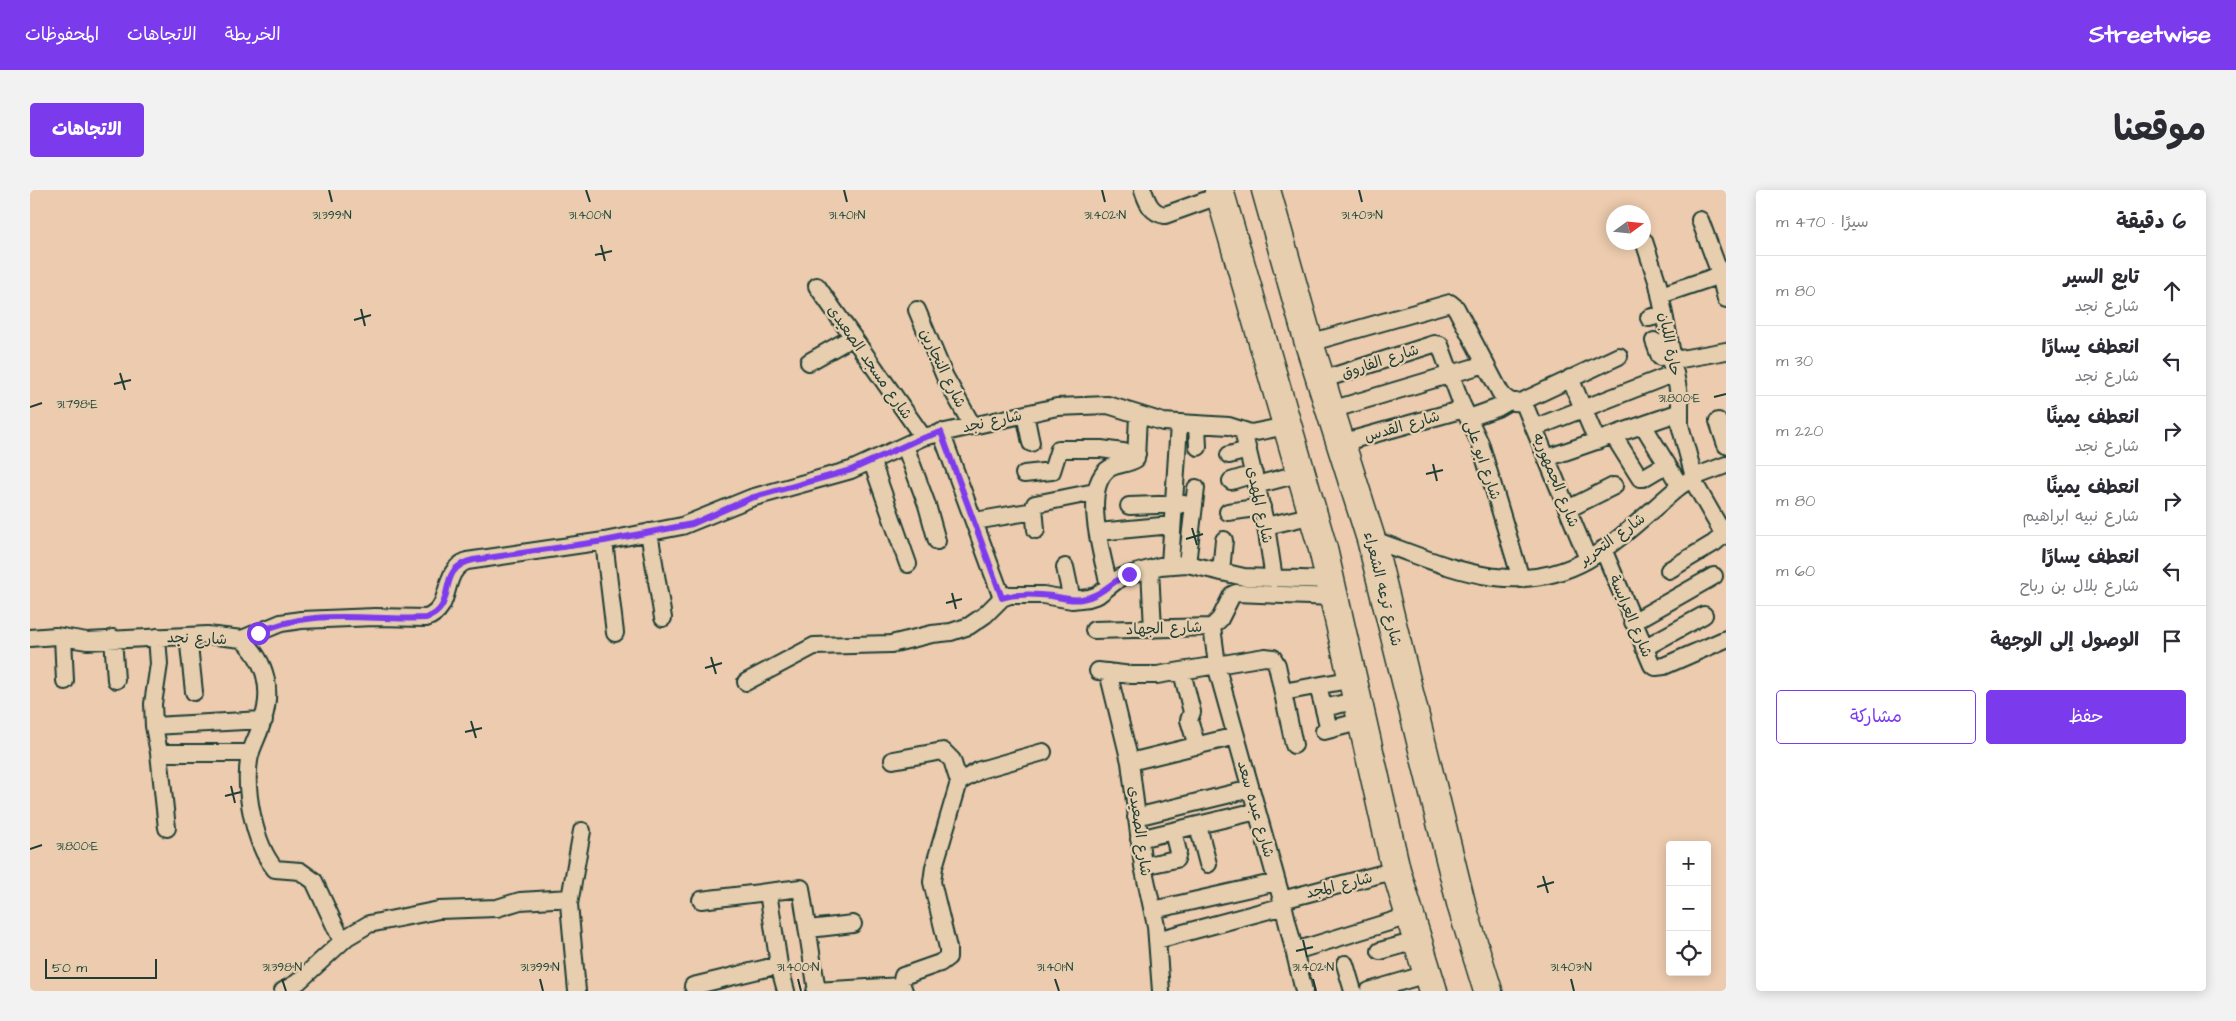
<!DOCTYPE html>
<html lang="ar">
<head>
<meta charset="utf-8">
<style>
	:root { --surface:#fff; --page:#f2f2f3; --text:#2b2b33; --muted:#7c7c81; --line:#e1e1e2; --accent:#7c3aed }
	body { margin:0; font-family:"Architects Daughter","Playpen Sans Arabic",sans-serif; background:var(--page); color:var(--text); direction:rtl }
	.controls { position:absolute; right:15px; bottom:15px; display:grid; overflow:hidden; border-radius:5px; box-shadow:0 2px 12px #0003 }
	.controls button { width:45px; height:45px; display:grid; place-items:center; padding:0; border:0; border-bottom:1px solid var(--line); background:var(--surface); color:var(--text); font:25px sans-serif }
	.compass { position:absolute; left:1576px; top:15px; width:45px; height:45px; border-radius:50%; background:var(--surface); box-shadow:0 2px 12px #0003; rotate:75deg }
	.scale { position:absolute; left:15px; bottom:12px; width:112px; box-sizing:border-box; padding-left:5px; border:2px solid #1f3d34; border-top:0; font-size:14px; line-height:18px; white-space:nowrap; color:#1f3d34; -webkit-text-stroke:4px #e6ceae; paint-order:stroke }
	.stop { position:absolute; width:15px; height:15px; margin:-11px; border:4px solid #7c3aed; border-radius:50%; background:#fff }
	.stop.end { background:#7c3aed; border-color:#fff; box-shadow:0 1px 5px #0008 }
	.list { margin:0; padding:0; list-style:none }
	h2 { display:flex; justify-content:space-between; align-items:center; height:65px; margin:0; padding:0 20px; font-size:21px }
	h2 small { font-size:16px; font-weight:400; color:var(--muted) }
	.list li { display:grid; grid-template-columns:32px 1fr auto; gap:15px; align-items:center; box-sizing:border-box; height:70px; padding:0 20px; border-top:1px solid var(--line) }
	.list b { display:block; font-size:19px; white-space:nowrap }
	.list p { margin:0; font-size:16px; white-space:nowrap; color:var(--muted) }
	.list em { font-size:16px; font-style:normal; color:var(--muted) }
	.actions { display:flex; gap:10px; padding:15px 20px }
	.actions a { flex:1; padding:11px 0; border:1px solid var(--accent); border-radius:5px; text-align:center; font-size:18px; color:var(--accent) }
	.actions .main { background:var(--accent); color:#fff }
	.icon { flex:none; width:28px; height:28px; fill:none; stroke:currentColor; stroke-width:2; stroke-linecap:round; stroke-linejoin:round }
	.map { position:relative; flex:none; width:1696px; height:801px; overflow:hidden; direction:ltr; border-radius:5px }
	header { display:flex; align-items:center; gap:30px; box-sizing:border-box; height:70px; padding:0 25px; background:var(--accent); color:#fff }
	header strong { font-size:24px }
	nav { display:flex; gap:28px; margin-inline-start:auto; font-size:18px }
	.intro { display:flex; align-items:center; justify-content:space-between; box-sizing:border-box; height:120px; padding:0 30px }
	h1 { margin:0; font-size:35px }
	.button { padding:12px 22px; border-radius:5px; background:var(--accent); color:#fff; font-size:18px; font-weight:700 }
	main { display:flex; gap:30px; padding:0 30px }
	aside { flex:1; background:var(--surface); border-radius:5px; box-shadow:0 2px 12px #0003 }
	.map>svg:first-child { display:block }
</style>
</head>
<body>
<header>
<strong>Streetwise</strong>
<nav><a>الخريطة</a><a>الاتجاهات</a><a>المحفوظات</a></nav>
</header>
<div class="intro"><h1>موقعنا</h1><a class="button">الاتجاهات</a></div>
<main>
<aside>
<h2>6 دقيقة<small>سيرًا · 470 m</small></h2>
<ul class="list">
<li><svg class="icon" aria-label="ahead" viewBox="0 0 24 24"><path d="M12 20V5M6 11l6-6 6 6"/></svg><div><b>تابع السير</b><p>شارع نجد</p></div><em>80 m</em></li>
<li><svg class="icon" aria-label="left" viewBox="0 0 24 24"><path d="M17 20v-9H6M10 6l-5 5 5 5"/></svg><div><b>انعطف يسارًا</b><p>شارع نجد</p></div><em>30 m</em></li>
<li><svg class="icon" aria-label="right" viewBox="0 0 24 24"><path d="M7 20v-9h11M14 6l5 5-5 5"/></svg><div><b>انعطف يمينًا</b><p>شارع نجد</p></div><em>220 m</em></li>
<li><svg class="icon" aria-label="right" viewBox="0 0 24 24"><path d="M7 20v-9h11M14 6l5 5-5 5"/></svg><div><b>انعطف يمينًا</b><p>شارع نبيه ابراهيم</p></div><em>80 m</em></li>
<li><svg class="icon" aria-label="left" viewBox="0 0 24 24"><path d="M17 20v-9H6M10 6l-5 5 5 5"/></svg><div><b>انعطف يسارًا</b><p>شارع بلال بن رباح</p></div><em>60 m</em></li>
<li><svg class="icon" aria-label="arrive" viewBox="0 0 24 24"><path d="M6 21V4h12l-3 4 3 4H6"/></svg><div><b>الوصول إلى الوجهة</b></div></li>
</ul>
<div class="actions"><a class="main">حفظ</a><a>مشاركة</a></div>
</aside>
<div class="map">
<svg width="1696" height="801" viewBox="0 0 1696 801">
	<rect width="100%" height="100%" fill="#eccbae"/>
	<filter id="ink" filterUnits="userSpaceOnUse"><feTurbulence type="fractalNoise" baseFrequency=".02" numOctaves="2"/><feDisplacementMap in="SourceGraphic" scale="10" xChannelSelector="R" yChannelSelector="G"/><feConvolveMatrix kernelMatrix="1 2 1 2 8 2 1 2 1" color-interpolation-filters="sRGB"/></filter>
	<g filter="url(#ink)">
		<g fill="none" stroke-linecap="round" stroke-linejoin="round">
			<defs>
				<path id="street" d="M1113 0C1117 12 1121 23 1135 25L1191 5
					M1670 30 1689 81 1696 109
					M1614 51 1628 94 1642 164 1640 171 1645 183 1650 210V235L1664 287
					M787 96 893 247
					M1631 105 1696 83
					M887 120 915 187 942 235
					M1619 128 1634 124
					M1624 151 1630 167 1642 164
					M1279 153 1420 113 1426 118 1470 202C1476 211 1483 214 1493 211L1589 166
					M1640 171 1696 161
					M779 172 823 147
					M1540 188 1567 251
					M1291 190 1404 154 1410 155 1432 215 1450 253 1491 389
					M1493 211 1558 369
					M1301 220 1455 174
					M995 224 1001 253
					M1439 228 1467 218 1479 211
					M1688 231 1696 255
					M1167 235 1168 257
					M1613 235 1650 296
					M1504 238 1645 183
					M1213 241 1236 336 1244 389
					M911 242 972 408
					M1583 245 1610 288H1613L1637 274
					M1311 253 1434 219
					M875 256 897 315 907 351
					M1199 265 1218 260
					M1517 268 1650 222
					M842 272 878 374
					M994 284 1022 281 1029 259H1071L1107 264
					M1662 289 1694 345
					M1201 291 1224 284
					M1226 295 1272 283
					M1099 316 1154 314
					M1538 319 1584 296
					M1198 322 1232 317
					M945 331 1004 321
					M1236 336 1284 325
					M1006 340 1004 317 1005 314 1065 302
					M619 342 633 428
					M1068 342 1142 335
					M1341 349C1413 374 1483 411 1557 370 1589 352 1622 319 1650 296L1664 287 1696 275
					M574 351 585 443
					M1573 359 1622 475 1626 477 1634 476 1696 449
					M1140 374 1149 234
					M1157 374 1166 298
					M1035 377 1042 410
					M1120 379 1123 439
					M1639 380 1684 353 1696 343
					M1191 382 1194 350
					M1079 396C1073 367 1052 302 1077 280 1085 273 1097 275 1106 269L1108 225
					M1603 432 1684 386
					M1182 437 1188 482 1252 710 1274 801
					M1064 440 1182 437 1190 429 1202 405 1206 403 1304 407
					M158 446 164 502
					M33 447 35 491
					M127 447 129 474 123 514 124 536 129 563 137 638
					M0 448 26 446 57 451 177 445 212 449 251 433 271 430 345 427 396 428C425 418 409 382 437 371L574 351 652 336 721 308 821 280 893 247 1027 217 1078 215 1133 232 1199 236 1221 243 1257 236
					M83 448 86 490
					M212 449C237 472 243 501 232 533 229 544 223 554 220 565 213 598 224 654 245 679L270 681 284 691 312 751
					M1614 458 1674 425
					M1068 481 1102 485H1127L1235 467 1243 468 1247 475 1264 555
					M1078 482 1100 572 1113 676 1126 736 1131 801
					M1152 482 1162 522 1159 530 1167 556
					M716 492 784 456 861 454 902 444 921 442 939 436 955 425 972 408 980 405H1013L1042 410 1059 408 1068 405 1091 387 1130 376 1157 374 1214 387 1300 390
					M1288 496 1299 539
					M1253 502 1324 489
					M1294 518 1328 510
					M124 536 234 530
					M1294 541 1332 531
					M129 563H221
					M863 570 913 561 922 570 929 592
					M1100 572 1206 546
					M1106 627 1221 599
					M1168 636 1178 674
					M1109 649 1227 621
					M1113 676 1146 669 1148 662 1143 642
					M738 702 749 775 756 801
					M671 710 771 698 787 801
					M1252 710 1366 680
					M1123 720 1247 692
					M779 739 823 734
					M1127 750 1254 716
					M1265 761 1379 726
					M1350 761 1386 751
					M1315 774 1323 801
					M663 796 749 775
					M253 801 268 792 317 747 339 734 409 720 467 718 490 711 540 708
					M547 801 539 714 552 641
					M785 801 872 796
					M874 801 871 793 873 786 910 773 918 767V758L902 692 904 677 929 592 950 580 1013 562
					M1339 801 1397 784"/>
				<path id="highway" d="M1189 0 1293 359 1366 680 1403 801
					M1236 0 1279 153 1341 349 1432 717 1458 801"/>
			</defs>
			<use href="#street" stroke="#1f3d34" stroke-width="20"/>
			<use href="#highway" stroke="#1f3d34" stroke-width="31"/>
			<use href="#street" stroke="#e6ceae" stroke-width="16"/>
			<use href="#highway" stroke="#e6ceae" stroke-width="28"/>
		</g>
	</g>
	<g fill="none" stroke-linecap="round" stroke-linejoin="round" filter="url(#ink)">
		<path stroke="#7c3aed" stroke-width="6" d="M228 443C279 417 341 431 396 428 430 417 403 379 443 370L574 351 662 334 721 308 821 280 887 250 911 242 972 408C988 403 1006 404 1022 406 1032 408 1042 411 1052 409 1072 406 1081 391 1099 384"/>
	</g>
	<path fill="none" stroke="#1f3d34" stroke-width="2" d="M299 0 302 12M556 0 560 12M814 0 817 12M1072 0 1075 12M1329 0 1332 12M571 55 575 71M565 65 582 61M331 119 335 136M324 130 341 125M90 183 95 200M84 194 101 190M1684 207 1696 204M0 217 12 213M1403 274 1407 291M1396 284 1413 280M1162 338 1167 355M1156 349 1173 344M922 403 926 419M916 413 932 409M681 467 686 484M675 478 692 473M441 531 446 548M435 542 452 538M201 596 205 613M195 606 211 602M0 659 12 655M1513 686 1518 703M1507 697 1524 692M1273 750 1277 767M1266 761 1283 757M252 789 256 801M510 789 513 801M768 789 771 801M1025 789 1029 801M1283 789 1286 801M1541 789 1544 801"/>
	<g text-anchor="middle" stroke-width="4.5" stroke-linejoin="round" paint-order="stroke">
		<g font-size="15" fill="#1f3d34" stroke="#e6ceae">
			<text transform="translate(1640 154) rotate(79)" y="5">حارة اللبان</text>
			<text transform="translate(1350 171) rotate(-18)" y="5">شارع الفاروق</text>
			<text transform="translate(840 172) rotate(55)" y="5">شارع مسجد الصعيدى</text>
			<text transform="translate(913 178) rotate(64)" y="5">شارع النجارين</text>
			<text transform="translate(962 231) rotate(-12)" y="5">شارع نجد</text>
			<text transform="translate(1372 236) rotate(-16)" y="5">شارع القدس</text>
			<text transform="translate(1453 270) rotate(71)" y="5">شارع ابو على</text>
			<text transform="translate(1526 290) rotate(68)" y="5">شارع الجمهوريه</text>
			<text transform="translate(1230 315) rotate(78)" y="5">شارع المهدى</text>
			<text transform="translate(1582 349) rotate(-36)" y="5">شارع التحرير</text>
			<text transform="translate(1353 399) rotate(76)" y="5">شارع ترعه الشعراء</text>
			<text transform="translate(1601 426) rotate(67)" y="5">شارع العرايسة</text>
			<text transform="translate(1134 438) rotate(-2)" y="5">شارع الجهاد</text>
			<text transform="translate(167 448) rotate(2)" y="5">شارع نجد</text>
			<text transform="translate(1226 619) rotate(74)" y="5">شارع عبده سعد</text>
			<text transform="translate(1110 641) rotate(82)" y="5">شارع الصعيدى</text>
			<text transform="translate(1309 695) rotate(-14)" y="5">شارع المجد</text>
		</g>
	</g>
	<g font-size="12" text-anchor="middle" fill="#1f3d34" stroke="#e6ceae" stroke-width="4.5" stroke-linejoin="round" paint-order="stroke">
		<text x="302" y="29">31.399°N</text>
		<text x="560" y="29">31.400°N</text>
		<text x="817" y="29">31.401°N</text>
		<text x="1075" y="29">31.402°N</text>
		<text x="1332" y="29">31.403°N</text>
		<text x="1649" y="212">31.800°E</text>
		<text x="47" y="218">31.798°E</text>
		<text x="47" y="660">31.800°E</text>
		<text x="252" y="781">31.398°N</text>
		<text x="510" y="781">31.399°N</text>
		<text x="768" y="781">31.400°N</text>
		<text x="1025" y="781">31.401°N</text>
		<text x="1283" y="781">31.402°N</text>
		<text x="1541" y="781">31.403°N</text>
	</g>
</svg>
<div class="controls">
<button>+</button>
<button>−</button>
<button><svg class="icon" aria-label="locate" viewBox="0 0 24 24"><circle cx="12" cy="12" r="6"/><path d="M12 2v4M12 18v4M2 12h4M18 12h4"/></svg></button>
</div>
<svg class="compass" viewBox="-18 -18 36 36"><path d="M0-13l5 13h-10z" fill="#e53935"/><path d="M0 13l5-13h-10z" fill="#7c7c81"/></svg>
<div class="scale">50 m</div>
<div class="stop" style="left:228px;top:443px"></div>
<div class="stop end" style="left:1099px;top:384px"></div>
</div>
</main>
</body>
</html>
